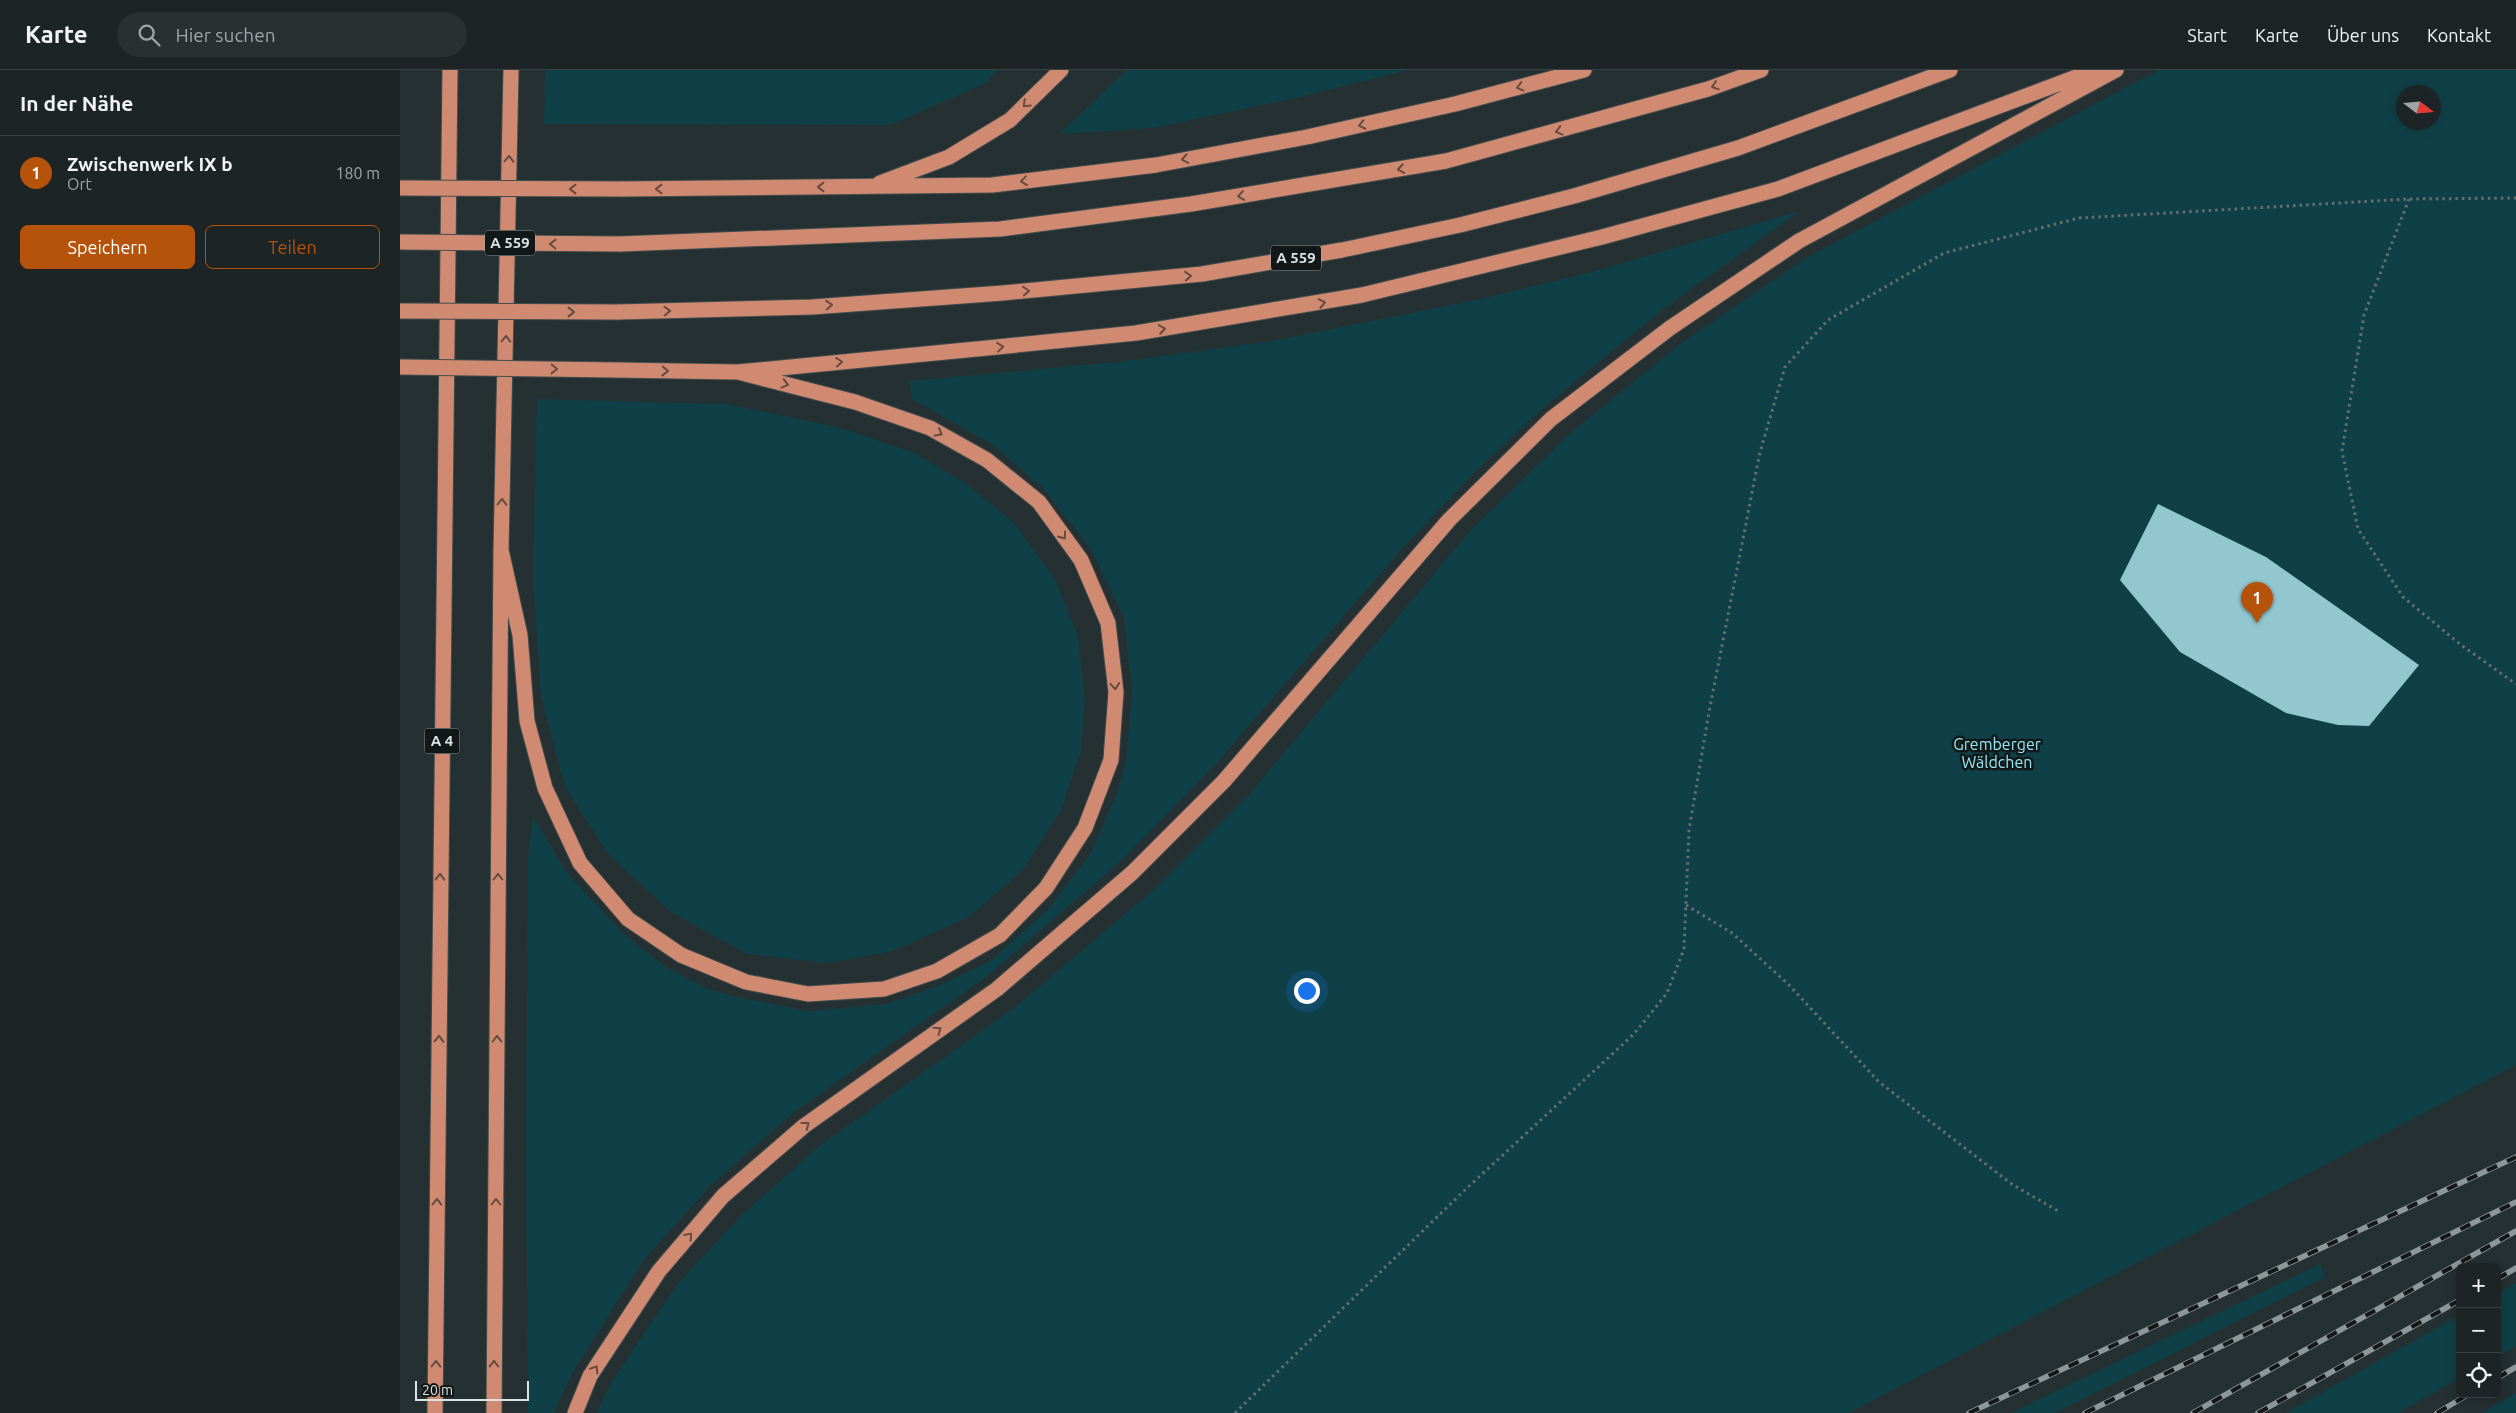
<!DOCTYPE html>
<html lang="de">
<head>
<meta charset="utf-8">
<style>
	:root { --surface:#1c2426; --page:#293032; --text:#f1f3f6; --muted:#a0a4a7; --line:#3a4143; --accent:#b45309 }
	body { margin:0; font-family:Ubuntu,sans-serif; background:var(--page); color:var(--text) }
	.controls { position:absolute; right:15px; bottom:15px; display:grid; overflow:hidden; border-radius:8px; box-shadow:0 2px 12px #0003 }
	.controls button { width:45px; height:45px; display:grid; place-items:center; padding:0; border:0; border-bottom:1px solid var(--line); background:var(--surface); color:var(--text); font:25px sans-serif }
	.compass { position:absolute; left:1996px; top:15px; width:45px; height:45px; border-radius:50%; background:var(--surface); box-shadow:0 2px 12px #0003; rotate:106deg }
	.scale { position:absolute; left:15px; bottom:12px; width:114px; box-sizing:border-box; padding-left:5px; border:2px solid #dbe2e3; border-top:0; font-size:14px; line-height:18px; white-space:nowrap; color:#dbe2e3; -webkit-text-stroke:4px #121718; paint-order:stroke }
	.you { position:absolute; left:906px; top:920px; width:18px; height:18px; margin:-12px; border:4px solid #fff; border-radius:50%; background:#1a73e8; box-shadow:0 0 0 8px #1a73e833 }
	.badge { display:grid; place-items:center; width:32px; height:32px; border-radius:50%; background:var(--accent); color:#fff; font-size:16px; font-weight:700 }
	.pin { position:absolute; translate:-50% -41px; filter:drop-shadow(0 1px 2px #0008) }
	.pin::after { content:''; position:absolute; top:26px; width:18px; height:15px; background:inherit; clip-path:polygon(0 0,100% 0,50% 100%) }
	.list { margin:0; padding:0; list-style:none }
	h2 { display:flex; justify-content:space-between; align-items:center; height:65px; margin:0; padding:0 20px; font-size:21px }
	h2 small { font-size:16px; font-weight:400; color:var(--muted) }
	.list li { display:grid; grid-template-columns:32px 1fr auto; gap:15px; align-items:center; box-sizing:border-box; height:75px; padding:0 20px; border-top:1px solid var(--line) }
	.list b { display:block; font-size:19px; white-space:nowrap }
	.list p { margin:0; font-size:16px; white-space:nowrap; color:var(--muted) }
	.list em { font-size:16px; font-style:normal; color:var(--muted) }
	.actions { display:flex; gap:10px; padding:15px 20px }
	.actions a { flex:1; padding:11px 0; border:1px solid var(--accent); border-radius:8px; text-align:center; font-size:18px; color:var(--accent) }
	.actions .main { background:var(--accent); color:#fff }
	.icon { flex:none; width:28px; height:28px; fill:none; stroke:currentColor; stroke-width:2; stroke-linecap:round; stroke-linejoin:round }
	.map { position:relative; flex:none; width:2116px; height:1343px; overflow:hidden }
	header { display:flex; align-items:center; gap:30px; box-sizing:border-box; height:70px; padding:0 25px; background:var(--surface); border-bottom:1px solid var(--line) }
	header strong { font-size:24px }
	nav { display:flex; gap:28px; margin-inline-start:auto; font-size:18px }
	.search { width:350px; height:45px; background:var(--page); display:flex; align-items:center; gap:12px; box-sizing:border-box; padding:0 18px; border-radius:28px; color:var(--muted); font-size:19px }
	main { display:flex }
	aside { flex:1; background:var(--surface) }
	.map>svg:first-child { display:block }
</style>
</head>
<body>
<header>
<strong>Karte</strong>
<div class="search"><svg class="icon" aria-label="search" viewBox="0 0 24 24"><circle cx="10" cy="10" r="6"/><path d="M15 15l6 6"/></svg>Hier suchen</div>
<nav><a>Start</a><a>Karte</a><a>Über uns</a><a>Kontakt</a></nav>
</header>
<main>
<aside>
<h2>In der Nähe<small></small></h2>
<ul class="list">
<li><span class="badge">1</span><div><b>Zwischenwerk IX b</b><p>Ort</p></div><em>180 m</em></li>
</ul>
<div class="actions"><a class="main">Speichern</a><a>Teilen</a></div>
</aside>
<div class="map">
<svg width="2116" height="1343" viewBox="0 0 2116 1343">
	<rect width="100%" height="100%" fill="#253032"/>
	<path fill="#104047" fill-rule="evenodd" d="M145 0H598L586 13 490 55 144 54Z
		M727 0H1009L896 28 753 58 659 64Z
		M1759 0H2116V995L1449 1343H197L210 1314 279 1212 342 1145 418 1077 614 938 757 817 846 728 1070 461 1168 365 1284 271 1408 187ZM2004 22H2034V52H2004Z
		M1400 141 1262 240 1143 338 1077 400 1002 479 808 703 719 793 589 905 393 1043 311 1115 243 1191 173 1302 154 1343H128L126 1076 128 789 133 746 168 804 222 862 264 896 308 919 336 927 409 941 486 934 538 916 592 890 647 840 689 786 715 728 726 691 732 620 724 548 691 479 644 419 593 375 512 329 510 311 718 292 872 271 1080 229 1199 200Z
		M137 329 327 334 441 358 512 382 567 414 614 453 655 509 678 566 685 631 681 680 662 738 624 799 569 847 493 881 428 893 347 884 271 842 209 785 165 717 141 627 133 508Z
		M1920 1194 1925 1207 1655 1343H1611Z
		M2116 1213V1276L2097 1287V1224Z
		M2060 1245V1308L1998 1343H1886Z
		M2116 1323V1343H2082Z"/>
	<path fill="#93c7d0" d="M1758 434 1866 487 2019 595 1969 656 1938 655 1886 643 1780 582 1720 510Z"/>
	<g fill="none" stroke-linecap="round" stroke-linejoin="round">
		<defs>
			<path id="highway" d="M480 113 549 87 610 50 661 0
				M222 119 592 115 756 95 907 67 1055 34 1184 0
				M220 174 600 159 791 134 1046 91 1308 19 1361 0
				M218 242 412 237 603 223 802 204 942 180 1060 155 1174 126 1338 78 1550 0
				M217 300 338 302 587 278 736 263 962 225 1202 167 1378 119 1695 0
				M101 480 120 565 127 651 145 718 180 793 228 849 281 885 346 912 408 924 484 919 537 901 600 865 646 818 685 758 711 690 716 622 708 553 681 490 639 432 587 390 530 358 455 332 338 302
				M35 1343 50 0
				M94 1343 101 480 111 0
				M175 1343 190 1306 259 1201 323 1126 404 1056 597 919 732 803 824 711 1049 450 1151 349 1270 258 1399 171 1716 0"/>
		</defs>
		<use href="#highway" stroke="#434d4e" stroke-width="17"/>
		<path stroke="#656e70" stroke-width="3" stroke-dasharray="2.5 4" stroke-linecap="butt" d="M2009 129 1964 245 1942 381 1958 459 2003 527 2061 575 2116 614
			M1286 835 1332 863 1389 915 1479 1012 1613 1115 1660 1142
			M835 1343 1067 1118 1234 964 1267 923 1284 879 1289 760 1309 642 1360 382 1385 297 1428 250 1544 183 1679 148 2009 129 2116 128"/>
		<use href="#highway" stroke="#d08a71" stroke-width="15"/>
		<defs>
			<path id="rail" d="M2097 1209 2116 1198
				M2097 1308 2116 1297
				M1569 1343 2116 1087
				M1685 1343 2116 1132
				M1793 1343 2116 1161
				M1858 1343 2060 1230
				M2037 1343 2069 1324"/>
		</defs>
		<use href="#rail" stroke="#8e9798" stroke-width="5.5"/>
		<use href="#rail" stroke="#121718" stroke-width="4" stroke-dasharray="11" stroke-linecap="butt"/>
		<defs>
			<path id="highway-bridge" d="M0 118 222 119
				M0 172 220 174
				M0 241 218 242
				M0 297 217 300"/>
		</defs>
		<use href="#highway-bridge" stroke="#434d4e" stroke-width="17" stroke-linecap="butt"/>
		<use href="#highway-bridge" stroke="#d08a71" stroke-width="15"/>
	</g>
	<defs><path id="oneway-chevron" d="M-2-3.5L2.5 0L-2 3.5" fill="none" stroke-width="1.6" stroke-linecap="round" stroke-linejoin="round" transform="scale(1.25)"/></defs>
	<g stroke="#674b40">
		<use href="#oneway-chevron" transform="translate(1315 16) rotate(161)"/>
		<use href="#oneway-chevron" transform="translate(1120 17) rotate(165)"/>
		<use href="#oneway-chevron" transform="translate(626 34) rotate(136)"/>
		<use href="#oneway-chevron" transform="translate(962 55) rotate(168)"/>
		<use href="#oneway-chevron" transform="translate(1159 61) rotate(165)"/>
		<use href="#oneway-chevron" transform="translate(109 89) rotate(-89)"/>
		<use href="#oneway-chevron" transform="translate(785 89) rotate(170)"/>
		<use href="#oneway-chevron" transform="translate(1001 99) rotate(170)"/>
		<use href="#oneway-chevron" transform="translate(624 111) rotate(173)"/>
		<use href="#oneway-chevron" transform="translate(421 117) rotate(180)"/>
		<use href="#oneway-chevron" transform="translate(173 119) rotate(-180)"/>
		<use href="#oneway-chevron" transform="translate(259 119) rotate(180)"/>
		<use href="#oneway-chevron" transform="translate(841 126) rotate(171)"/>
		<use href="#oneway-chevron" transform="translate(153 174) rotate(-179)"/>
		<use href="#oneway-chevron" transform="translate(788 206) rotate(-5)"/>
		<use href="#oneway-chevron" transform="translate(626 221) rotate(-5)"/>
		<use href="#oneway-chevron" transform="translate(922 233) rotate(-11)"/>
		<use href="#oneway-chevron" transform="translate(429 235) rotate(-4)"/>
		<use href="#oneway-chevron" transform="translate(267 241) rotate(-2)"/>
		<use href="#oneway-chevron" transform="translate(171 242)"/>
		<use href="#oneway-chevron" transform="translate(762 259) rotate(-9)"/>
		<use href="#oneway-chevron" transform="translate(106 269) rotate(-89)"/>
		<use href="#oneway-chevron" transform="translate(600 277) rotate(-6)"/>
		<use href="#oneway-chevron" transform="translate(439 292) rotate(-5)"/>
		<use href="#oneway-chevron" transform="translate(154 299) rotate(1)"/>
		<use href="#oneway-chevron" transform="translate(265 301) rotate(1)"/>
		<use href="#oneway-chevron" transform="translate(385 314) rotate(15)"/>
		<use href="#oneway-chevron" transform="translate(539 363) rotate(30)"/>
		<use href="#oneway-chevron" transform="translate(102 432) rotate(-89)"/>
		<use href="#oneway-chevron" transform="translate(663 466) rotate(54)"/>
		<use href="#oneway-chevron" transform="translate(715 616) rotate(85)"/>
		<use href="#oneway-chevron" transform="translate(40 807) rotate(-89)"/>
		<use href="#oneway-chevron" transform="translate(98 807) rotate(-90)"/>
		<use href="#oneway-chevron" transform="translate(538 960) rotate(-35)"/>
		<use href="#oneway-chevron" transform="translate(39 969) rotate(-89)"/>
		<use href="#oneway-chevron" transform="translate(97 969) rotate(-90)"/>
		<use href="#oneway-chevron" transform="translate(406 1055) rotate(-37)"/>
		<use href="#oneway-chevron" transform="translate(37 1132) rotate(-89)"/>
		<use href="#oneway-chevron" transform="translate(96 1132) rotate(-90)"/>
		<use href="#oneway-chevron" transform="translate(289 1166) rotate(-49)"/>
		<use href="#oneway-chevron" transform="translate(36 1294) rotate(-89)"/>
		<use href="#oneway-chevron" transform="translate(94 1294) rotate(-90)"/>
		<use href="#oneway-chevron" transform="translate(195 1299) rotate(-57)"/>
	</g>
	<g text-anchor="middle" stroke-width="5" stroke-linejoin="round" paint-order="stroke">
		<g fill="#121718" stroke="#9fa5a6" stroke-width="1">
			<rect x="85" y="160.5" width="50" height="25" rx="4"/>
			<rect x="871" y="175.5" width="50" height="25" rx="4"/>
			<rect x="24.5" y="658.5" width="35" height="25" rx="4"/>
		</g>
		<g font-size="15" font-weight="bold" fill="#dbe2e3">
			<text x="110" y="178">A 559</text>
			<text x="896" y="193">A 559</text>
			<text x="42" y="676">A 4</text>
		</g>
		<g font-size="16" fill="#92e9f6" stroke="#121718">
			<text x="1597" y="680">Gremberger<tspan x="1597" dy="18">Wäldchen</tspan></text>
		</g>
	</g>
</svg>
<div class="controls">
<button>+</button>
<button>−</button>
<button><svg class="icon" aria-label="locate" viewBox="0 0 24 24"><circle cx="12" cy="12" r="6"/><path d="M12 2v4M12 18v4M2 12h4M18 12h4"/></svg></button>
</div>
<svg class="compass" viewBox="-18 -18 36 36"><path d="M0-13l5 13h-10z" fill="#e53935"/><path d="M0 13l5-13h-10z" fill="#a0a4a7"/></svg>
<div class="scale">20 m</div>
<div class="you"></div>
<div class="pin badge" style="left:1857px;top:553px">1</div>
</div>
</main>
</body>
</html>
